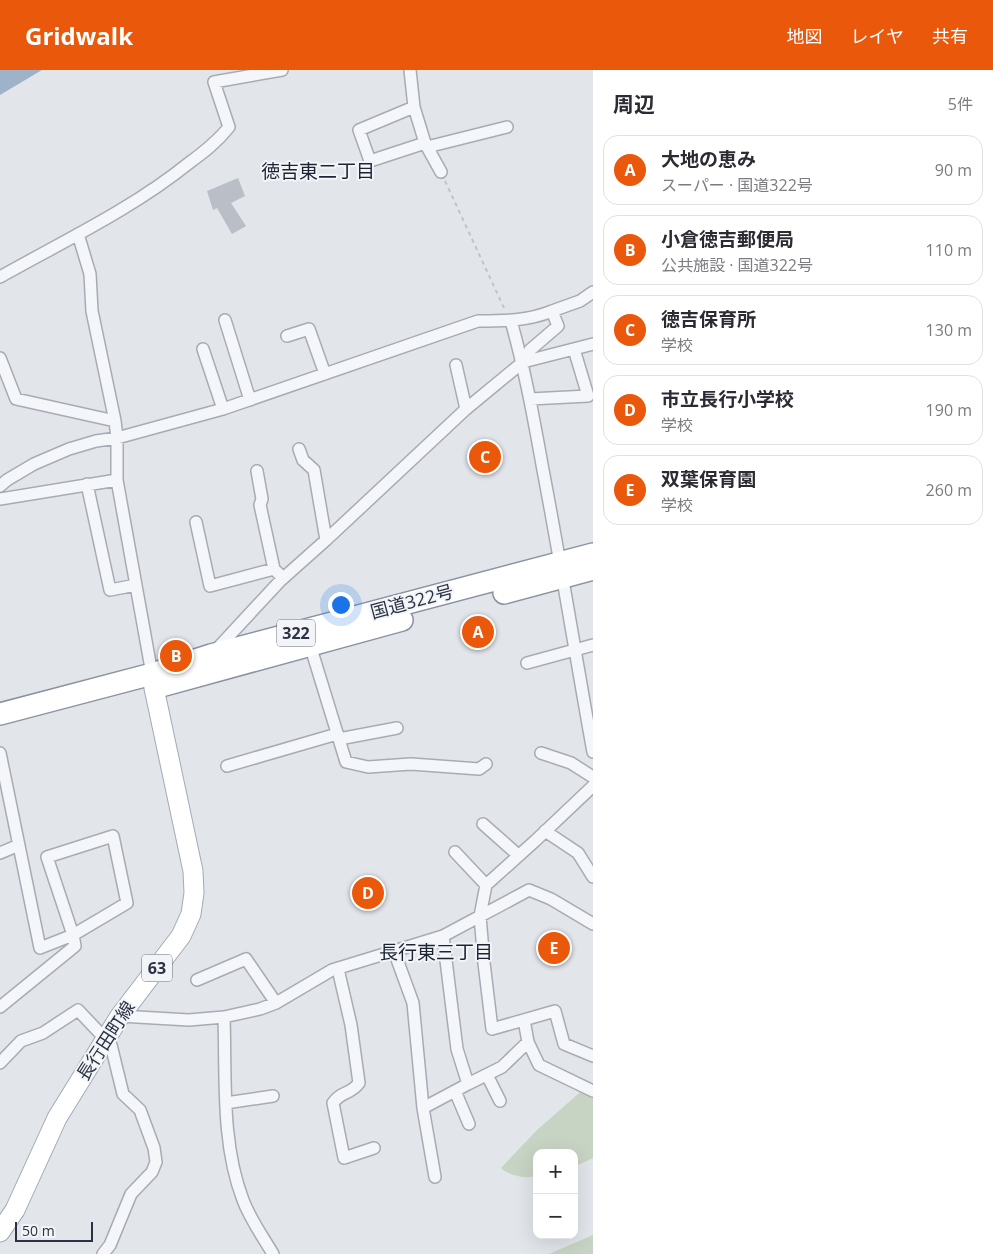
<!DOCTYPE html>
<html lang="ja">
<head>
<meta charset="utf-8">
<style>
	:root { --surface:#fff; --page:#f7f7f7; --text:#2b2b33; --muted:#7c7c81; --line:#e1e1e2; --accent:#ea580c }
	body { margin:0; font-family:"Open Sans","Noto Sans JP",sans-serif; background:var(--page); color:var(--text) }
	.controls { position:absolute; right:15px; bottom:15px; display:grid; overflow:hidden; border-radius:10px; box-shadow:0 5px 20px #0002 }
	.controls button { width:45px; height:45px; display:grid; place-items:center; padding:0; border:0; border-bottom:1px solid var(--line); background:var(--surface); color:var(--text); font:25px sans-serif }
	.scale { position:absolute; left:15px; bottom:12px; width:78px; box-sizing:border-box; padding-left:5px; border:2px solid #2a3342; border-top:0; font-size:14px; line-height:18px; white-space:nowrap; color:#2a3342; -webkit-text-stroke:4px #f2f4f8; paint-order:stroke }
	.you { position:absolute; left:340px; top:534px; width:18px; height:18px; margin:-12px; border:4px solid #fff; border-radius:50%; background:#1a73e8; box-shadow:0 0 0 8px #1a73e833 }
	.badge { display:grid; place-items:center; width:32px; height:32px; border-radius:50%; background:var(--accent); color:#fff; font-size:16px; font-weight:700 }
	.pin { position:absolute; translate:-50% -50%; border:2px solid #fff; box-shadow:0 1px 5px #0006 }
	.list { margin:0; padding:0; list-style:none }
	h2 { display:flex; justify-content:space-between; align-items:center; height:65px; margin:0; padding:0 20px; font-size:21px }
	h2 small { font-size:16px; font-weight:400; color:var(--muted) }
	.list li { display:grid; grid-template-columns:32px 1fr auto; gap:15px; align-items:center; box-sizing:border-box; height:70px; margin:0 10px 10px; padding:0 10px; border:1px solid var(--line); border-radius:15px }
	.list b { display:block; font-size:19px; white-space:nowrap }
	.list p { margin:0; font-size:16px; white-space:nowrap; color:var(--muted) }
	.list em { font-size:16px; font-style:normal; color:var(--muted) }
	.map { position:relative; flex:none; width:593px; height:1184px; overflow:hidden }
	header { display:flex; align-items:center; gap:30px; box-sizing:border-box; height:70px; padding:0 25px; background:var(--accent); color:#fff }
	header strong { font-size:24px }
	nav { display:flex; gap:28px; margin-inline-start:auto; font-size:18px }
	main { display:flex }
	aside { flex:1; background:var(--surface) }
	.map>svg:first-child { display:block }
</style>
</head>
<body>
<header>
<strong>Gridwalk</strong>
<nav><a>地図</a><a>レイヤ</a><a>共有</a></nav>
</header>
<main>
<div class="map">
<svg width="593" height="1184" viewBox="0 0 593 1184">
	<rect width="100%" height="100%" fill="#e2e5ea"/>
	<path fill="#c8d4c3" d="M593 1013V1088L574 1097V1083H537V1106C525 1109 510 1106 501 1098L537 1060 586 1017Z
		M593 1165V1184H549L551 1183Z"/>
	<path fill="#9eb3c9" d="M0 0H42L0 25Z"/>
	<path fill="#b9bec7" d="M238 108 245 126 231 133 246 156 232 164 217 138 213 140 207 121Z"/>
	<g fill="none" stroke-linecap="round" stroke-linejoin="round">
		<defs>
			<path id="street" d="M410 0 414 37 425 73 441 102
				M414 37 359 60 370 91 425 73
				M427 77 507 57
				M78 164 90 204 92 241 115 351 117 368V410L152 604
				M0 207C64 171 132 139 189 93 204 82 217 72 229 57L214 12 282 0
				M225 250 250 330
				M511 251C525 300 534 350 543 400 561 494 576 588 593 682
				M287 266 309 259 325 304
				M203 279 223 339
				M0 288 16 329 115 351
				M523 292 593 274
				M456 295 466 339
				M530 329 588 326 574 279
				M299 379 303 390 314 400 326 470
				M257 401 262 429 260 435 274 499
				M87 414 110 520 136 515
				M0 416 7 410 34 394 69 379 96 371 117 368 223 339 478 251C504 251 528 251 552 241
				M0 429 117 410
				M196 452 210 516 274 499 283 508
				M310 575 346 692 368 697 411 694 479 699 486 694
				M216 580 280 511 326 470 466 339 523 292 530 280 558 256 552 241 580 231 593 222
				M527 593 593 575
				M339 669 397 658
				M0 683 40 878 73 865 127 833 113 766 47 787 73 865 75 876 0 937
				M541 683 571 693 593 707
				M227 696 337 664
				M593 716 535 771 486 815 480 846 484 893 492 959 555 941 564 974 593 986
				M483 754 518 785
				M545 761 578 783 593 807
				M455 782 486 815
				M0 783 19 775
				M443 866 457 979 468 1014 502 997 528 972
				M394 881 413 933 423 1038 435 1107
				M338 899 351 955 359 1013C349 1026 342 1020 333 1033L344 1088 374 1078
				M197 910 246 889 276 933
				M120 946 189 950 224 947 260 939 276 933 332 900 443 866 529 820 551 829 593 854
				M224 947C226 1007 221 1073 243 1130 250 1149 263 1167 273 1184
				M524 950 528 972 539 995 593 1021
				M0 993 21 971 43 963 78 940 111 975 123 1024 140 1040 154 1078 156 1092 152 1102 131 1124 110 1175 103 1184
				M487 1005 500 1031
				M455 1021 469 1054
				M226 1033 273 1026
				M423 1038 468 1014"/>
			<path id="primary" d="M0 1162 15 1140 57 1048 120 946 181 866 191 844 194 823 193 801 154 618 152 604"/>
			<path id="highway" d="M504 523 593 499
				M161 616 402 550
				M0 644 152 604 211 585 593 484"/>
		</defs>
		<use href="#street" stroke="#a7acb4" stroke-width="14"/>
		<use href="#primary" stroke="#a2aab6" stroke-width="21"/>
		<use href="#highway" stroke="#8a93a1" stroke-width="24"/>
		<path stroke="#c0c3c9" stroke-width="2" stroke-dasharray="4 4" stroke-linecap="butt" d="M445 111 505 240"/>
		<use href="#street" stroke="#f5f6f9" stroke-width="11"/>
		<use href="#primary" stroke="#fff" stroke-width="19"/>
		<use href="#highway" stroke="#fff" stroke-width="21"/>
	</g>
	<g text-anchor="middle" stroke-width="4" stroke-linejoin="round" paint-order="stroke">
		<g fill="#f2f4f8" stroke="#666d79" stroke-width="1">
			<rect x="277" y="549.5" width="38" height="27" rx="4"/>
			<rect x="142" y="884.5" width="30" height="27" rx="4"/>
		</g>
		<g font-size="16" font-weight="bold" fill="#2a3342">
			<text x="296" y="569">322</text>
			<text x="157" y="904">63</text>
		</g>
		<g font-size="18" fill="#2a3342" stroke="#f2f4f8">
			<text transform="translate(412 532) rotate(-15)" y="6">国道322号</text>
			<text transform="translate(106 971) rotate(-57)" y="6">長行田町線</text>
		</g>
		<g font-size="19" fill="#1c2433" stroke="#f2f4f8">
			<text x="318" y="108">徳吉東二丁目</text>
			<text x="436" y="889">長行東三丁目</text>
		</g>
	</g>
</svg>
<div class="controls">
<button>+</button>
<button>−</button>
</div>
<div class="scale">50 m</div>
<div class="you"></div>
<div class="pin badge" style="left:478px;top:562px">A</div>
<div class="pin badge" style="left:176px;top:586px">B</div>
<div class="pin badge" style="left:485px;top:387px">C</div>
<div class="pin badge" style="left:368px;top:823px">D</div>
<div class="pin badge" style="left:554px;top:878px">E</div>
</div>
<aside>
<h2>周辺<small>5件</small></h2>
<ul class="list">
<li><span class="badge">A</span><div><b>大地の恵み</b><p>スーパー · 国道322号</p></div><em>90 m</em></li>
<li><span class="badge">B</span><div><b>小倉徳吉郵便局</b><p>公共施設 · 国道322号</p></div><em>110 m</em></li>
<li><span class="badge">C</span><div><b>徳吉保育所</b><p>学校</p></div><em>130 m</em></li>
<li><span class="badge">D</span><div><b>市立長行小学校</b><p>学校</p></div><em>190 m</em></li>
<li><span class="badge">E</span><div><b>双葉保育園</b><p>学校</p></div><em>260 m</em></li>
</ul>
</aside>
</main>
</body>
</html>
